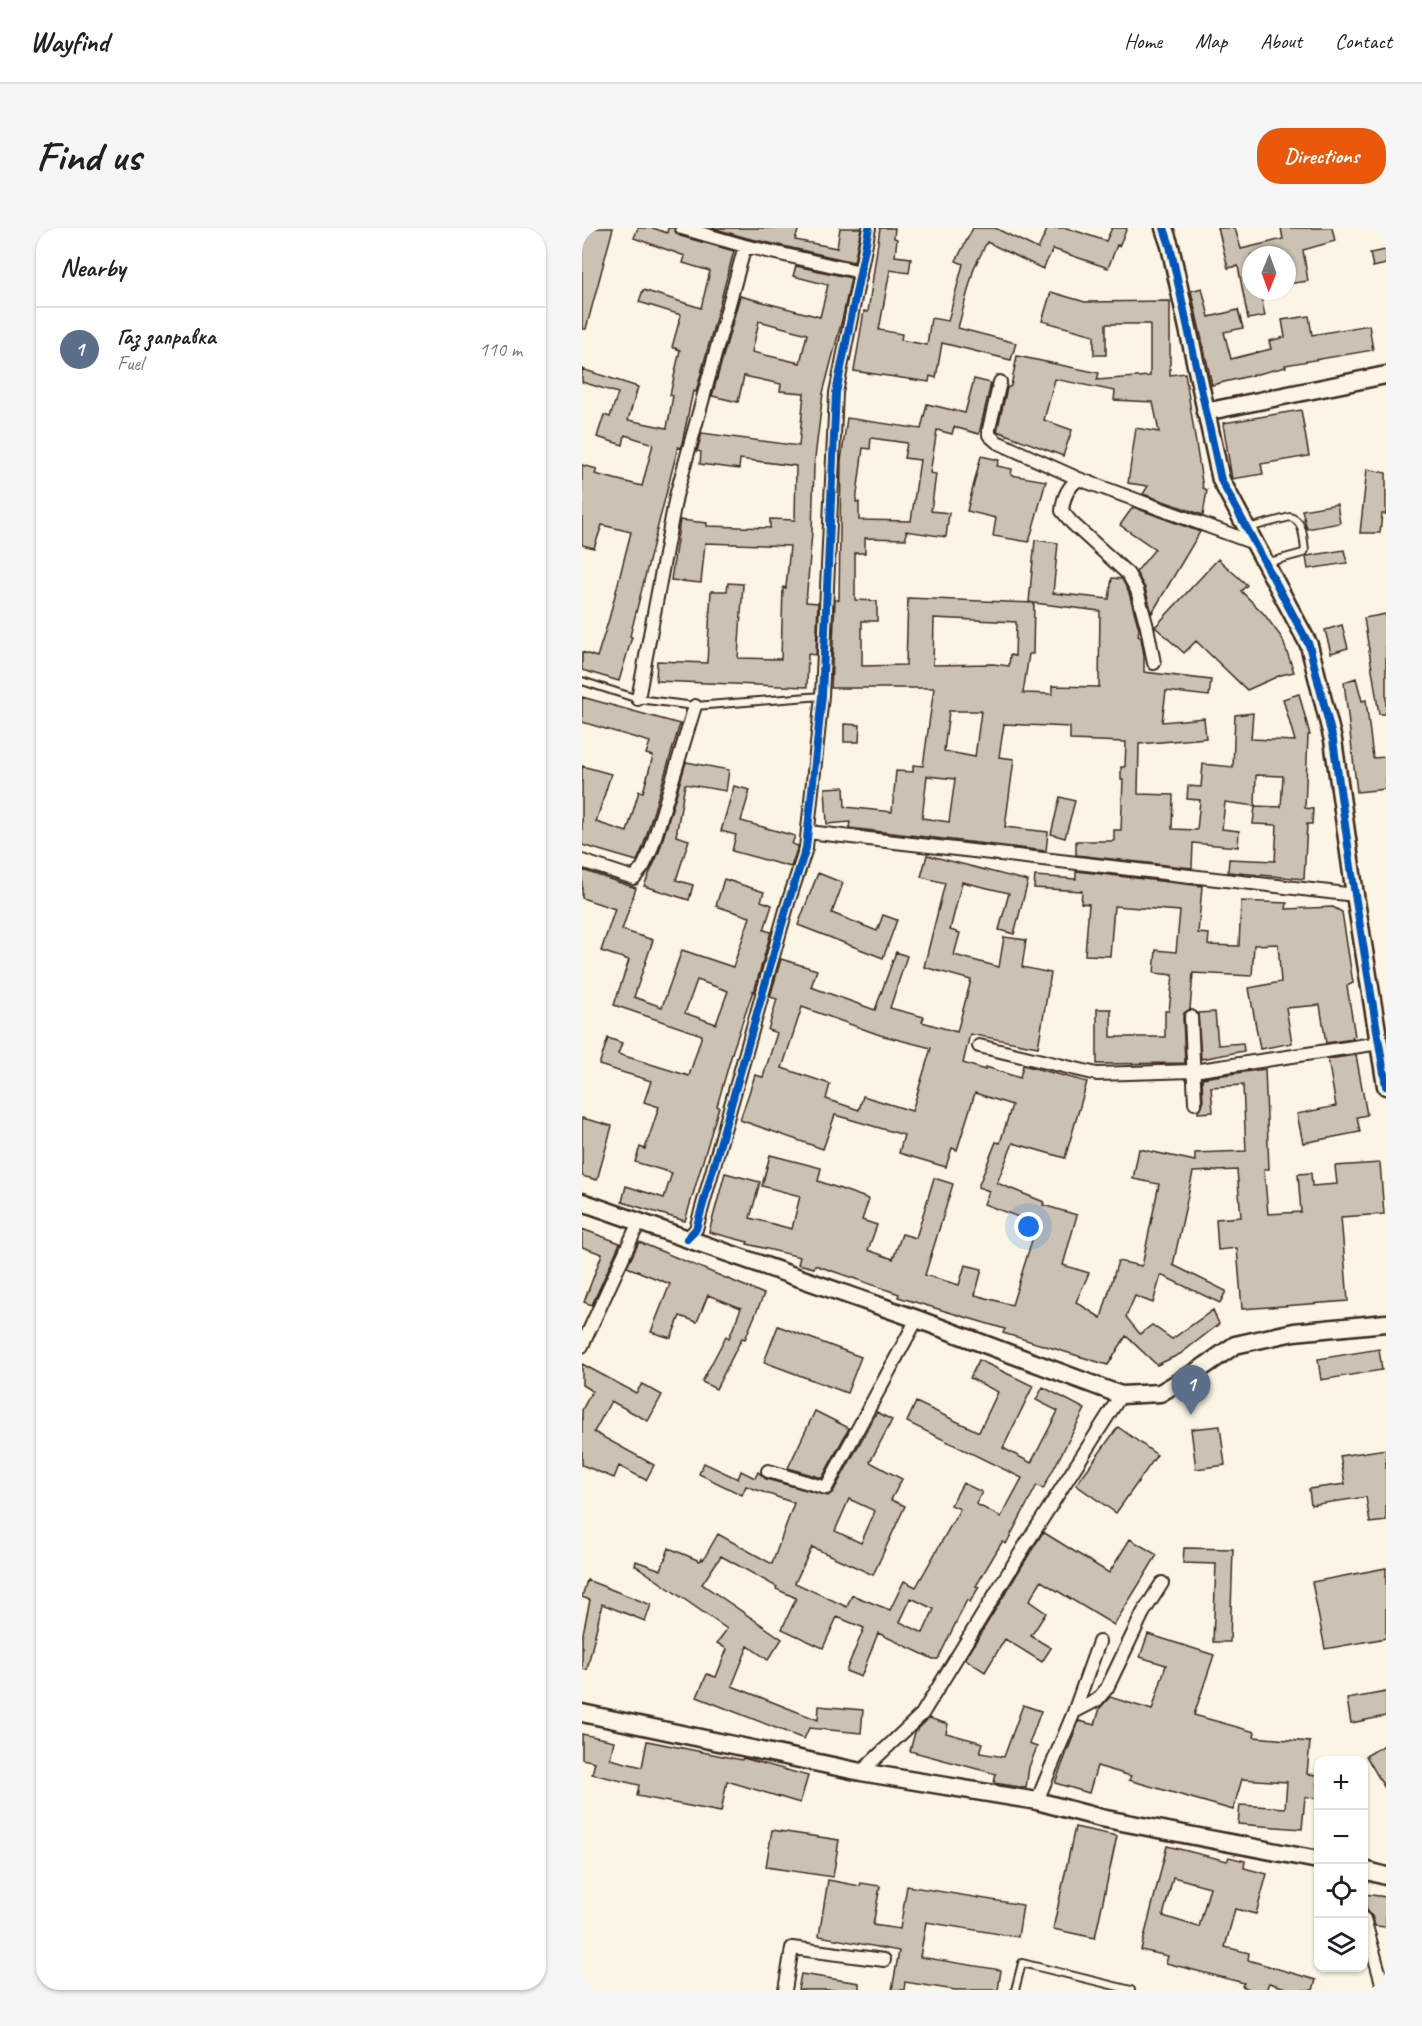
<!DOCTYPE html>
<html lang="en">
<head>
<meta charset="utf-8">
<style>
	:root { --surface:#fff; --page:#f6f6f6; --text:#202124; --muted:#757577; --line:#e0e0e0; --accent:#ea580c }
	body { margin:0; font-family:Caveat,sans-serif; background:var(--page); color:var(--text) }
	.controls { position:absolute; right:18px; bottom:18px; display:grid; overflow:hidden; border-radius:12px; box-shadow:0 2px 4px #0004 }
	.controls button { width:54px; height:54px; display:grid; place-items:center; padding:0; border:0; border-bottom:2px solid var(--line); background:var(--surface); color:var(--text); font:30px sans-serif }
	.compass { position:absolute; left:660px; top:18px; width:54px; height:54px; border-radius:50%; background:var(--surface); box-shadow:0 2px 4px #0004; rotate:181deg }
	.you { position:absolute; left:447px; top:999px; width:21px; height:21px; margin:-15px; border:4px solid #fff; border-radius:50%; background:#1a73e8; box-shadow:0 0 0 9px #1a73e833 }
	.badge { display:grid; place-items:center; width:39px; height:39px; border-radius:50%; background:var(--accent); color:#fff; font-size:20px; font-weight:700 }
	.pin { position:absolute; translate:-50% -50px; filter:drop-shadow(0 2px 3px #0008) }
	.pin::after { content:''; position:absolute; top:32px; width:21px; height:18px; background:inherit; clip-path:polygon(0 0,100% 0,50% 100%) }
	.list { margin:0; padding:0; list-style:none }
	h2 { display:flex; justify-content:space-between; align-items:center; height:78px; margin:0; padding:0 24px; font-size:26px }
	h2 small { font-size:20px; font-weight:400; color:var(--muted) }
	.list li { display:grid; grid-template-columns:39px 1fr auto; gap:18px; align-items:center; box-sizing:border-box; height:84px; padding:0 24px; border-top:2px solid var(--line) }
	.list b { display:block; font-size:22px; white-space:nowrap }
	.list p { margin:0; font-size:20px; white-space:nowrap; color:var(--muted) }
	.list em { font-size:20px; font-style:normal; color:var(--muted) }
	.icon { flex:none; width:33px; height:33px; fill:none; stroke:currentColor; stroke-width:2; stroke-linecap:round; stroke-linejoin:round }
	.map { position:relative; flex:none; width:804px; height:1762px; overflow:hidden; border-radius:24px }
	header { display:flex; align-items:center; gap:36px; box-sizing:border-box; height:84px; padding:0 30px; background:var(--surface); border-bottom:2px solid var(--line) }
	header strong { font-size:28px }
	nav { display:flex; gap:33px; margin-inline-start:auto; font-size:21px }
	.intro { display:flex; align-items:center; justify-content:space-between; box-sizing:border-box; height:144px; padding:0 36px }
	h1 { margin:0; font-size:42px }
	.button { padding:15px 27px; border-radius:24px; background:var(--accent); color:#fff; font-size:21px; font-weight:700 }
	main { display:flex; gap:36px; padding:0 36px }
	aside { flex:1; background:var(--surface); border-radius:24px; box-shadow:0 2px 4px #0004 }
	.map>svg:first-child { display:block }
</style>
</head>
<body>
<header>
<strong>Wayfind</strong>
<nav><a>Home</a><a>Map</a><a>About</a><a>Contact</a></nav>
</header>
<div class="intro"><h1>Find us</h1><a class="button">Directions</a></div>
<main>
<aside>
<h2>Nearby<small></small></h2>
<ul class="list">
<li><span class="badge" style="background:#5c6f8a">1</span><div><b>Газ заправка</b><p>Fuel</p></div><em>110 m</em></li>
</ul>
</aside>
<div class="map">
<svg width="804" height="1762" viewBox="0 0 804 1762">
	<rect width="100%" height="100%" fill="#fcf5e5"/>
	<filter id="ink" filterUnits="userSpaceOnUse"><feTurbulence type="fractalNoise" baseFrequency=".0167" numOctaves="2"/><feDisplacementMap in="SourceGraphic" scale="12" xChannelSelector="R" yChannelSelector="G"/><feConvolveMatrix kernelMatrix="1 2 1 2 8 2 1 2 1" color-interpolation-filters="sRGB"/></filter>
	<g filter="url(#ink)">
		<path fill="#ccc2b3" stroke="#3b2a1e" stroke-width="1.5" fill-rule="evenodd" d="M4 0H31L4 101H0V14Z
			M56 0H71L85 5 86 0H92L94 5 98 8 152 23 114 164 111 163 99 220 96 219 48 408 50 409 37 453 0 442V424L15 429 27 391 49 304 20 297 12 320 0 317V237L15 241 13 246 60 258 71 216 43 207 41 217 15 209 22 187 28 189 36 165 0 154V141L56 159 46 192 85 200 91 168 88 167 98 122 90 119 99 87 57 74 61 62 119 80 128 43 101 35 103 28 52 10Z
			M130 0H217L213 12 255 20 258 0H279L272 34 165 10Z
			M298 0H313L312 10 315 11 313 28 329 30 327 45 308 42 297 102 320 106 319 112 345 117 349 90 366 93 381 36 374 33 391 0H413L456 21 466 0H485L524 13 530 0H545L537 18 535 17 526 40 471 21 461 41 405 14 392 40 376 100 434 115 429 132 360 115 354 150 348 148 347 154 272 143 282 83 286 84Z
			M636 0H653L659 21 701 11 699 0H750L753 13 721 22 726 53 705 56V27H669V63H678L683 88 666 91 656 38 646 40Z
			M804 22V36L791 39 788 25Z
			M214 38 269 50 261 88 241 165 232 238 230 305 224 374 236 375 234 427 226 426 225 459 74 453 75 433 125 435 129 363H145L146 355 161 356 156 430 199 431 201 359 204 360 208 318 123 315 119 355 89 352 98 292 125 295V298L188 300V291L213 292 214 238 158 231 157 241 118 236 119 224 115 223 120 205 217 218 222 165 198 163 199 156 162 148 156 174 130 168 158 68 238 89 246 57 211 48ZM177 93 225 106 218 135 170 124Z
			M620 60 627 89 656 82 661 100 642 104 649 131 689 121 687 113 703 109 700 92 727 88 730 107 787 97 791 122 703 137 704 139 630 157 609 63Z
			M469 64 503 74 588 73V147L603 145 621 260 625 262 621 287 561 266 566 258 546 255 554 200 577 204 571 174 532 172 533 163 473 151 462 192 490 202 481 228 415 203 425 160 429 158 435 128 517 145 515 152 568 148V96H524V127H512V107L460 93Z
			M392 151 409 155 397 206 372 199 370 206 355 202 348 245 354 246 349 283 367 285 364 309 324 303V311L283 310V325H273V372L295 373V393H280V438L324 437 326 370 452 375 447 374 453 312 476 315 471 365 527 371 530 350 540 351 547 365 557 401 556 408 559 410 562 427V444L629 452 627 468 584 463 580 494 622 490 624 510 557 516 556 566 591 567 590 601 615 602 618 572 605 571 606 558 619 559 621 536 651 539 653 487 671 485 669 511 713 513 701 471 717 466 728 507H726L723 580 731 581 730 596H725L722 651 646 644 647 631 693 633 695 597 671 596 673 578 643 574 640 601 657 603 656 619 611 615 610 640 494 627V613H532V602H539L541 552H539V539H543L544 514 488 512V499L422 496 417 529 432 531 423 599 466 604 464 623 267 600 268 594 245 596 243 560 262 559 263 579 310 584 314 543 331 544V537L341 538 352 460H249L253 372H257L259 233 265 190 339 201 345 176 383 185ZM289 210 325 215 322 230 338 232 329 293 277 292V274H274L281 220 288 221ZM452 375 518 383 517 459 470 458V466L441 465 447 426H451ZM352 390 434 394 433 428 428 427 427 438 411 436 351 437ZM367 483H399L393 529 362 523ZM674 547 701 548 699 579 673 578ZM345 548 373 551 367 594 340 590Z
			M719 182 727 228 679 236 681 246 650 251 641 195Z
			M399 228 417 232 415 238 430 241 429 247 464 253 447 314 411 308 414 290 385 283Z
			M785 241 804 245V286H800L798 305H778Z
			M755 276 758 295 725 301 720 282Z
			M551 279 618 304 570 385 563 360 554 344 573 321 538 297Z
			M762 322 765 335 726 341 724 329 725 328Z
			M636 331 665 357 659 363 682 386 700 410 712 444 699 447 665 462 614 413 602 425 573 399Z
			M804 386V486H797L782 390Z
			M760 397 766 420 749 425 743 402Z
			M774 450 780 473 784 472 791 530 804 529V561L775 564 762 454Z
			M0 469 98 496 61 619 55 633 0 617V538L29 546 14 594 45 604 57 563 61 564 71 528 64 526 68 514 0 494Z
			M262 496 278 497 277 514H262Z
			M104 534 147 542 144 563 103 556 94 608 107 612 94 652 111 657 107 672 62 658 77 624Z
			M152 558 168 562 159 593 213 608 210 616 216 618 209 639 150 623 154 607 139 603Z
			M478 569 493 573 483 610 469 606Z
			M345 627 446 653 432 706 417 702 427 665 380 654 368 702 378 705 372 727 417 739 422 709 444 712 440 739 469 745 456 819 388 806 381 835 403 842 404 839 438 850 441 837 505 854 483 930 431 915 415 955 462 974 461 977 495 987 481 1037 507 1045 494 1074 519 1090 536 1033 560 1038 577 956 551 951 557 921 613 933V925L664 923 661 857 629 859 631 884 616 885V883L620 879 621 875 620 850 683 841 687 941H682L686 986 719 984 716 946 729 945 730 958 755 956 753 938 798 935 802 986 759 989 766 1073 660 1081 655 1020 636 1022 634 991 659 989 655 942 611 944 591 1037 644 1063 638 1075 579 1047 571 1075 553 1068 544 1089 558 1106 570 1097 590 1111 631 1082 637 1096 598 1126 575 1137 544 1108 526 1137 421 1105 423 1101 316 1069 317 1066 233 1037 232 1040 216 1036 218 1029 165 1016 166 1014 127 1004 143 945 178 954 168 990 210 1001 218 968 180 958 188 927 239 940 236 953 287 971 280 992 295 997 286 1022 311 1031 320 1006 334 1010 352 950 371 956 343 1047 377 1057 383 1037 400 1041 393 1067 430 1077 455 996 402 976 407 963 396 959 414 914 418 915 430 877 393 865 375 922 370 920 364 939 317 925 322 907 253 887 241 921 158 892 173 847 181 849 195 805 186 802 195 771 188 769 199 731 235 742 229 759 293 782 314 724 325 728 308 780 342 789 340 794 375 804 389 752 342 739 363 655 339 649ZM220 779 298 807 349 820 330 883 281 868 277 882 244 871 248 856 200 840Z
			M0 642 54 660 40 702 71 712 52 769 80 779 100 722 151 739 168 689 134 678 142 651 182 664 179 673 190 677 182 702 189 704 172 764 171 763 151 822 135 878 137 879 103 993 40 974 44 958 82 970 90 945 53 934 58 919 63 921 77 879 62 874 69 853 17 837 26 810 40 815 36 826 107 848 120 807 32 777 47 732 19 723 33 681 0 670ZM115 752 146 763 134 796 103 785Z
			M494 643 620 658 616 705 627 706 626 717 657 718 659 673 705 675 704 681 751 679 760 684 771 755 765 758 773 808 770 809 771 811 744 815 738 777 704 780 710 815 678 821 667 760 699 754 696 716 672 717 670 748 611 745 608 781 602 785 601 789 603 835 515 836V781H529V809H583V783H587L591 747 572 745 574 722 594 724 598 683 532 678 528 728 503 727 507 676 499 675 500 663 452 660 453 648 494 651Z
			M236 645 261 655 250 685 295 703 301 687 315 692 301 730 216 697Z
			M633 784 636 817 661 815 662 823 619 831 616 785Z
			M774 827 785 887 775 889 778 904 721 915 715 886 754 878 746 831Z
			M0 890 30 898 15 952 0 948Z
			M0 1001 38 1015 10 1077 2 1074 20 1026 0 1019Z
			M57 1014 182 1066 163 1111 160 1110 134 1161 120 1154 144 1108 147 1110 159 1080 126 1067 115 1094 98 1088 89 1110 69 1104 88 1056 45 1039Z
			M196 1098 279 1129 265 1165 182 1134Z
			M797 1121 800 1142 739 1152 736 1131Z
			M397 1132 451 1158 421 1220 449 1235 476 1183 454 1172 461 1159 503 1181 461 1261 455 1257 424 1316 420 1314 394 1358 397 1359 388 1374 385 1372 356 1431H351L296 1405 279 1449 264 1443 282 1400 255 1389 241 1420 200 1401 214 1370 194 1361 195 1359 139 1328 120 1356 200 1411 186 1432 166 1418 150 1458 236 1492 237 1478 281 1482 279 1505 227 1500 222 1511 115 1469 125 1446 134 1449 145 1421 135 1415 145 1401 53 1337 54 1333 79 1342 87 1320 118 1333 120 1330 121 1332 136 1306 190 1336 212 1275 164 1258 160 1267 117 1246 122 1235 156 1251 159 1243 173 1250 176 1244 184 1251 246 1268 251 1264 295 1184 310 1192 288 1234 320 1251 309 1272 323 1278 291 1347 230 1319 213 1355 265 1379 270 1367 308 1382 322 1353 334 1359 378 1281 369 1277 381 1255 400 1264 394 1276 419 1289 440 1250 325 1194 334 1174 397 1204 416 1164 388 1150ZM267 1271 293 1283 279 1315 253 1303ZM329 1370 352 1381 341 1405 318 1394Z
			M0 1136 54 1165 60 1156 80 1167 66 1193 29 1173 12 1204 72 1237 64 1252 37 1238 32 1250 0 1237V1182L10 1163 0 1157Z
			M233 1183 267 1200 240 1250 206 1240Z
			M638 1198 643 1237 614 1241 609 1201Z
			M536 1199 575 1227 534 1285 494 1257Z
			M804 1221V1293L788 1295 784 1269 729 1277 727 1261 763 1256 758 1228Z
			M461 1304 527 1345 548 1311 575 1327 532 1397 459 1353 447 1373 464 1385 449 1408 469 1420 460 1434 423 1411 403 1444 383 1431Z
			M602 1320 651 1321 648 1414H631L634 1336 601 1335Z
			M804 1340V1410L743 1421 730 1354Z
			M5 1352 69 1377 63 1393 20 1376 5 1442 0 1441V1410L8 1372 0 1369Z
			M566 1406 632 1427 612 1487 673 1504 672 1509 728 1514 725 1546 736 1547V1570L723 1569 720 1601 656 1596 658 1577 703 1580 705 1554 660 1551 651 1582 547 1552 549 1548 515 1538 507 1565 473 1555 497 1493 513 1497 518 1480 528 1469 570 1482 584 1437 558 1429Z
			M804 1464V1488L769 1495 765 1471Z
			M441 1477 459 1483 447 1516 455 1519 447 1539 444 1560 412 1555 414 1546 328 1523 333 1504 347 1490 366 1496 364 1505 401 1515 398 1525 422 1529Z
			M0 1506 32 1513 28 1531 60 1539 65 1513 160 1532 161 1530 226 1548 218 1575 145 1553 139 1584 55 1568 57 1557 10 1546 13 1534 0 1531Z
			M804 1516V1562L784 1528Z
			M493 1599 535 1608 513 1710 471 1701Z
			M190 1602 257 1612 251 1649 184 1639Z
			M585 1618 645 1633 647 1629 663 1633 662 1640 685 1646 674 1686 653 1681 643 1719 667 1725 666 1732 734 1752 731 1762H710L687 1755 684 1762H669L660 1758 662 1755 584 1735 586 1728 559 1722ZM591 1649 628 1659 617 1699 581 1688Z
			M246 1652 278 1658 279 1655 298 1658 291 1697 318 1701 325 1658 441 1677 436 1709 344 1694 338 1729 419 1742 416 1762H373L323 1754 322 1762H310L317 1723 237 1708Z
			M782 1666 804 1669V1699L793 1698 790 1688 785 1684Z
			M219 1746 277 1755V1762H216Z"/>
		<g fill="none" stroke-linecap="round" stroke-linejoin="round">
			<defs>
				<path id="lane" d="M666 300 708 289C722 293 721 309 723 322L721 325 684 335
					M0 453 56 471 113 478 240 468
					M433 1762 440 1735 549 1762"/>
				<path id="street" d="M100 0 163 18 274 43 278 50
					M418 154 407 201V207L415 214 497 251 672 315
					M497 251C485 259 481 270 480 283L490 295 546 346 555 362 565 399 572 435
					M56 471 94 268 163 18
					M226 604 773 667
					M0 633 52 650 61 639 69 622 113 478
					M609 789 613 875
					M397 818 515 846 611 843 798 815
					M105 1011 114 1001 206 675 224 620 240 468 254 165 287 0
					M0 1118 57 994
					M186 1243 244 1260 335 1091
					M492 1484 515 1472 525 1460 561 1385 580 1355
					M279 1544 340 1486 441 1321 539 1167
					M455 1573 492 1484 517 1414
					M782 1691 802 1762
					M203 1762 210 1720 302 1732"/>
				<path id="secondary" d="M582 0 588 18 639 252 727 417 751 512 773 667 804 858
					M623 184 804 147
					M0 974 335 1091 539 1167 578 1165 617 1142 653 1117 712 1104 804 1095
					M0 1485 279 1544 455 1573 519 1590 736 1632
					M782 1642 804 1648"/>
			</defs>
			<use href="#lane" stroke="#3b2a1e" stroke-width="10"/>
			<use href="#street" stroke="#3b2a1e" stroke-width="16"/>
			<use href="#secondary" stroke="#3b2a1e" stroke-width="21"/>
			<use href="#lane" stroke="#fcf5e5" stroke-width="6"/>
			<use href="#street" stroke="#fcf5e5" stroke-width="12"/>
			<use href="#secondary" stroke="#fcf5e5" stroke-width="16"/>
			<defs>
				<path id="cycleway" d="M582 0 588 18 639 252 727 417 751 512 773 667 804 858
					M105 1011 114 1001 206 675 224 620 240 468 254 165 287 0"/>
			</defs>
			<use href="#cycleway" stroke="#fcf5e5" stroke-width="11"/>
			<use href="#cycleway" stroke="#0057b8" stroke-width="8"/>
		</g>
	</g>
</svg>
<div class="controls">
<button>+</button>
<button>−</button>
<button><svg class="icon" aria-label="locate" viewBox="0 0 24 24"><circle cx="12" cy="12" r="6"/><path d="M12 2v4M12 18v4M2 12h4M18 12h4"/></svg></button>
<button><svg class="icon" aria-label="layers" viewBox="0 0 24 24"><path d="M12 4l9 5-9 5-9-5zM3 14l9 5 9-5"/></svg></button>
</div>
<svg class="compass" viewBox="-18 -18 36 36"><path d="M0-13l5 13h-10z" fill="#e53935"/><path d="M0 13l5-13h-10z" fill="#757577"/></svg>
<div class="you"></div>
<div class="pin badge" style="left:609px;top:1187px;background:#5c6f8a">1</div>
</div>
</main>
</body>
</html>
